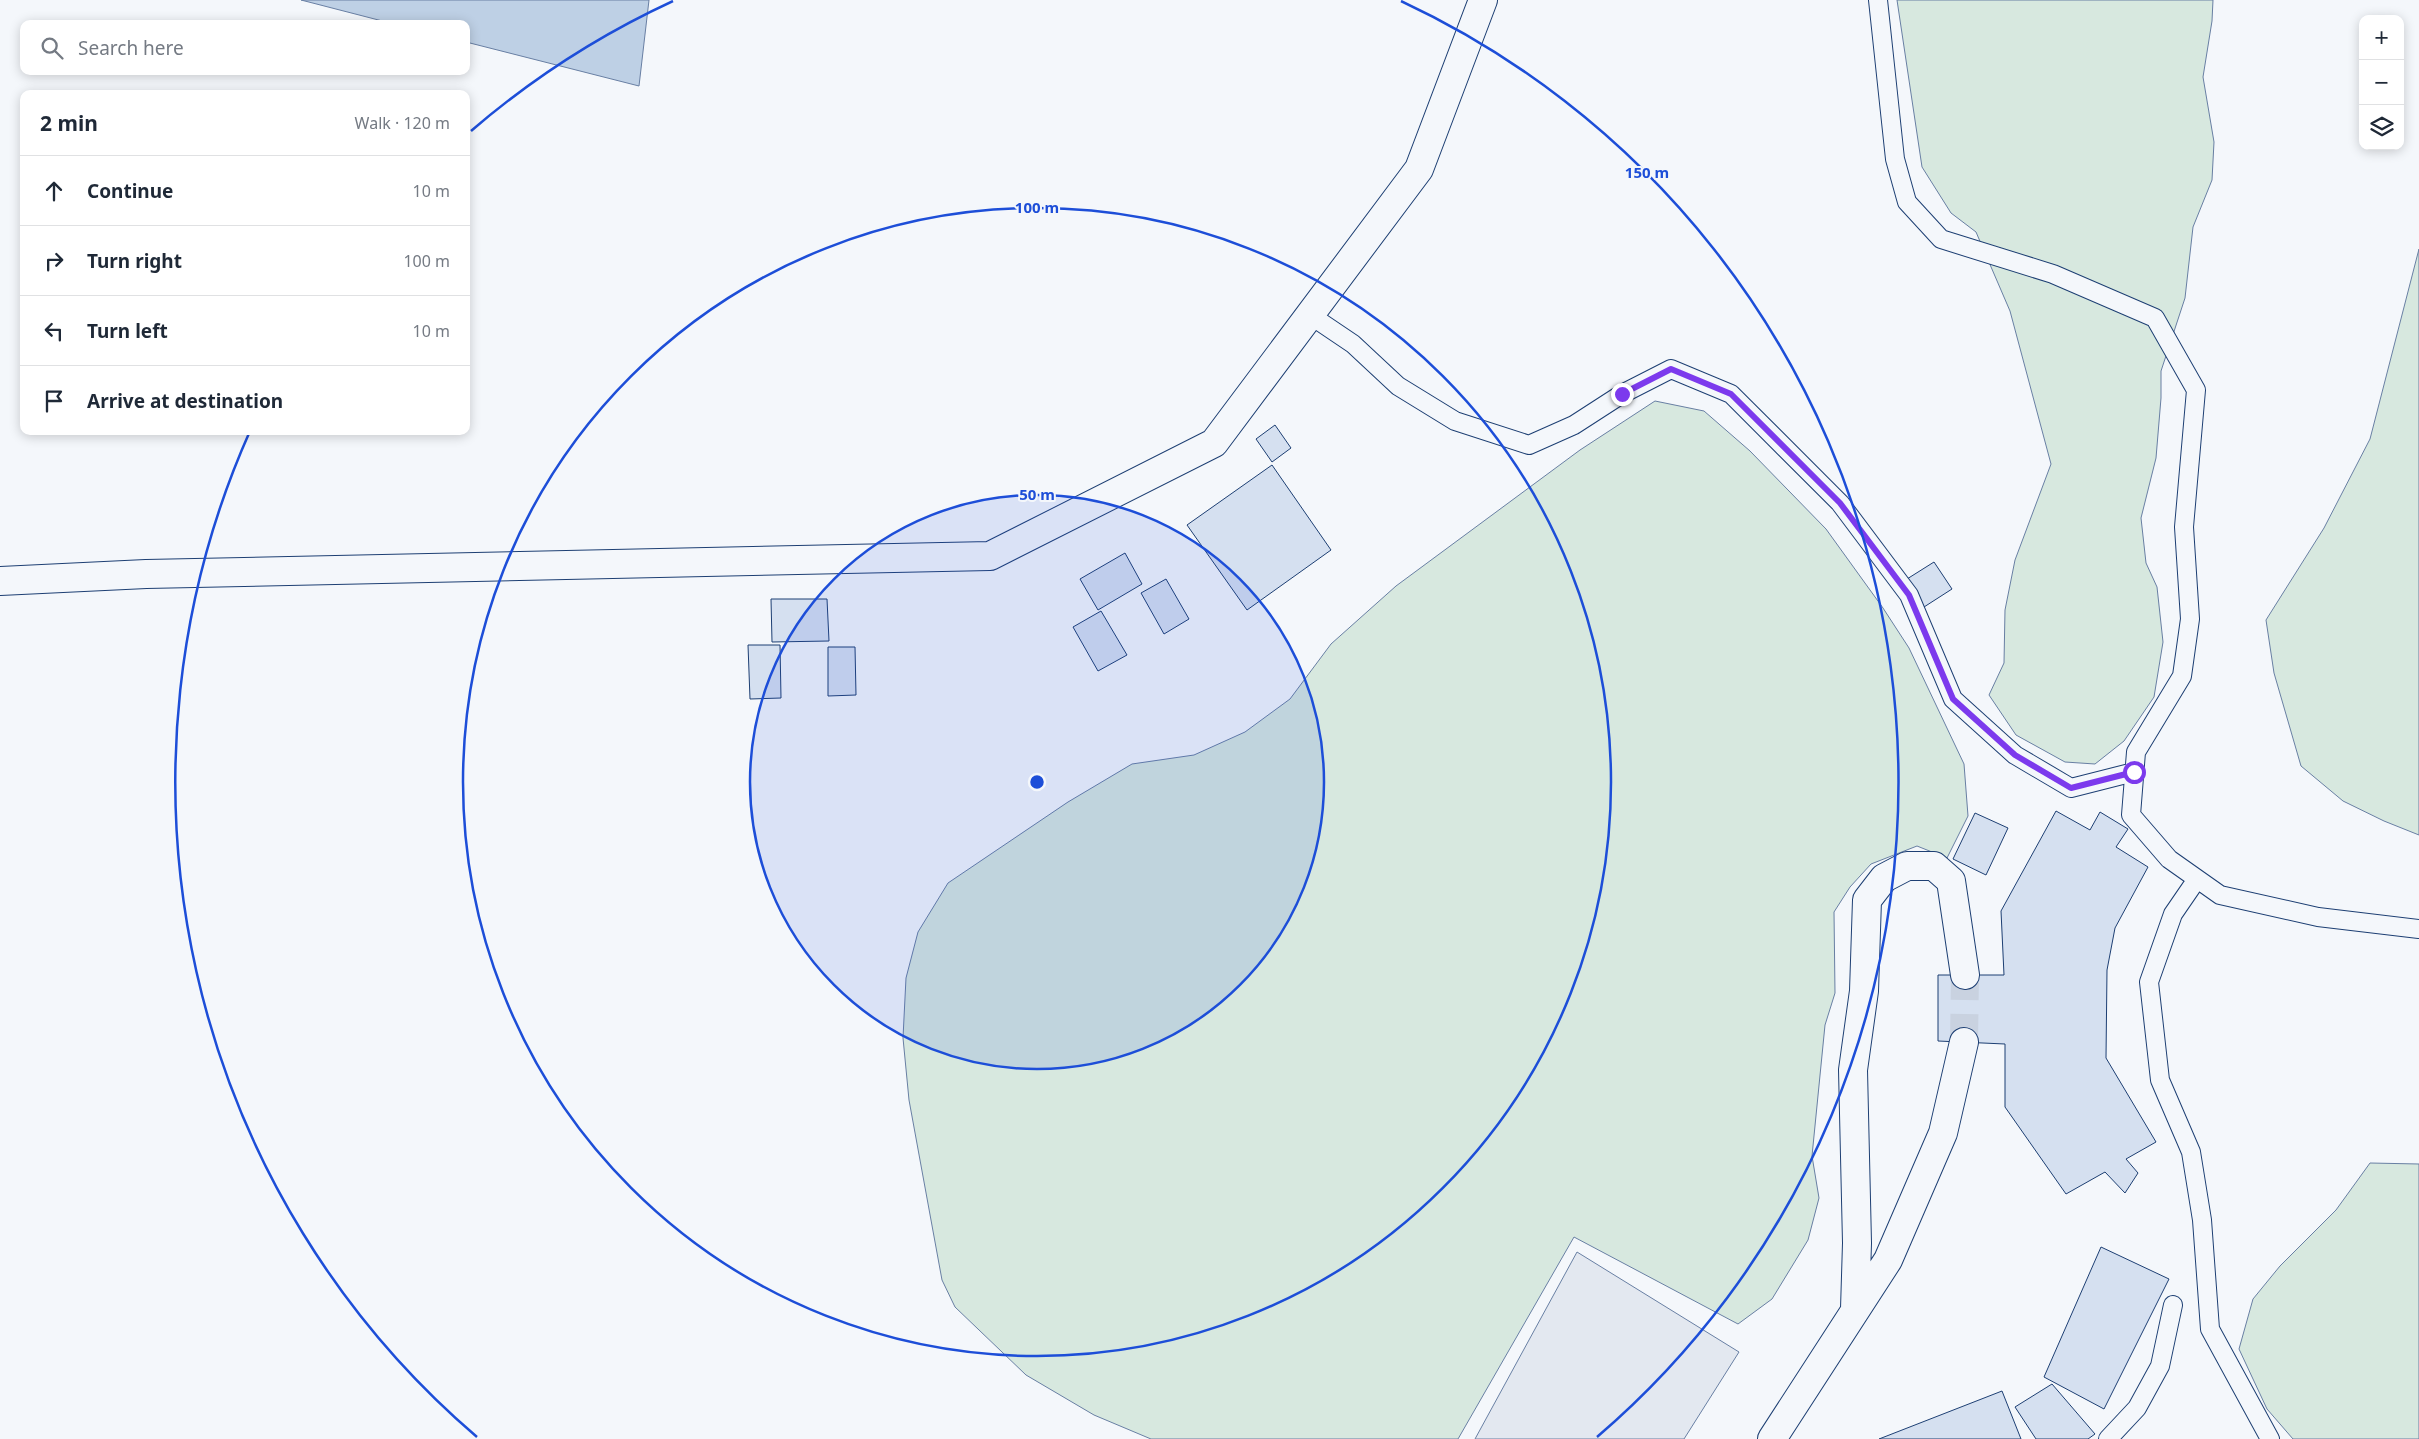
<!DOCTYPE html>
<html lang="en">
<head>
<meta charset="utf-8">
<style>
	:root { --surface:#fff; --page:#f6f6f7; --text:#1f2937; --muted:#747a83; --line:#e0e1e3 }
	body { margin:0; font-family:"Noto Sans",sans-serif; background:var(--page); color:var(--text) }
	.controls { position:absolute; right:15px; top:15px; display:grid; overflow:hidden; border-radius:10px; box-shadow:0 2px 12px #0003 }
	.controls button { width:45px; height:45px; display:grid; place-items:center; padding:0; border:0; border-bottom:1px solid var(--line); background:var(--surface); color:var(--text); font:25px sans-serif }
	.stop { position:absolute; width:15px; height:15px; margin:-11px; border:4px solid #7c3aed; border-radius:50%; background:#fff }
	.stop.end { background:#7c3aed; border-color:#fff; box-shadow:0 1px 5px #0008 }
	.list { margin:0; padding:0; list-style:none }
	h2 { display:flex; justify-content:space-between; align-items:center; height:65px; margin:0; padding:0 20px; font-size:21px }
	h2 small { font-size:16px; font-weight:400; color:var(--muted) }
	.list li { display:grid; grid-template-columns:32px 1fr auto; gap:15px; align-items:center; box-sizing:border-box; height:70px; padding:0 20px; border-top:1px solid var(--line) }
	.list b { display:block; font-size:19px; white-space:nowrap }
	.list em { font-size:16px; font-style:normal; color:var(--muted) }
	.icon { flex:none; width:28px; height:28px; fill:none; stroke:currentColor; stroke-width:2; stroke-linecap:round; stroke-linejoin:round }
	.map { position:relative; flex:none; width:2419px; height:1439px; overflow:hidden }
	.search { position:absolute; background:var(--surface); box-shadow:0 2px 12px #0003; left:20px; top:20px; width:450px; height:55px; display:flex; align-items:center; gap:12px; box-sizing:border-box; padding:0 18px; border-radius:10px; color:var(--muted); font-size:19px }
	.panel { position:absolute; background:var(--surface); box-shadow:0 2px 12px #0003; left:20px; top:90px; width:450px; height:345px; border-radius:10px }
	.map>svg:first-child { display:block }
</style>
</head>
<body>
<div class="map">
<svg width="2419" height="1439" viewBox="0 0 2419 1439">
	<rect width="100%" height="100%" fill="#f4f7fb"/>
	<path fill="#d7e8df" stroke="#687fa3" d="M1897 0H2213L2212 21 2203 77 2214 142 2212 180 2193 227 2185 298 2161 371V398L2156 458 2141 518 2146 563 2157 587 2163 642 2154 697 2124 741 2095 764 2065 762 2016 735 1989 695 2004 663 2005 610 2015 560 2051 464 2010 311 1976 232 1951 213 1922 167Z
		M2419 249V835L2384 821 2343 801 2301 766 2274 673 2266 620 2324 528 2370 439Z
		M1655 401 1704 411 1750 451 1826 529 1883 608 1909 648 1964 764 1968 816 1947 858 1917 846 1871 864 1850 887 1834 912 1835 993 1825 1025 1812 1156 1819 1198 1808 1240 1772 1299 1738 1324 1574 1237 1458 1439H1151L1094 1415 1026 1375 955 1307 942 1280 909 1100 903 1038 906 978 918 932 948 883 1068 802 1132 764 1194 755 1245 732 1290 699 1331 644 1396 586 1580 450Z
		M2370 1163 2419 1164V1439H2293L2267 1409 2239 1349 2253 1299 2280 1266 2336 1210Z"/>
	<path fill="#e3e8f0" stroke="#687fa3" d="M1577 1252 1739 1352 1684 1439H1475Z"/>
	<path fill="#bed0e5" stroke="#687fa3" d="M301 0H649L639 86 466 42V24H394Z"/>
	<path fill="#d5e0f0" stroke="#1d3f73" d="M1275 425 1291 448 1272 462 1256 439Z
		M1272 465 1331 550 1247 610 1187 525Z
		M1125 553 1142 584 1098 610 1080 579Z
		M1934 562 1952 589 1924 607 1907 579Z
		M1166 579 1189 619 1164 634 1141 593Z
		M771 599H827L829 641 772 642Z
		M1101 611 1127 655 1098 671 1073 627Z
		M748 645H780L781 698 750 699Z
		M828 647H855L856 695 828 696Z
		M2056 811 2090 830 2100 812 2128 829 2116 847 2148 867 2115 928 2107 970 2106 1058 2156 1142 2126 1159 2138 1173 2125 1193 2105 1172 2066 1194 2005 1107V1044L1938 1041V975H2004L2001 911Z
		M1975 813 2008 828 1986 875 1953 859Z
		M2101 1247 2169 1279 2104 1409 2044 1377Z
		M2052 1384 2095 1434 2088 1439H2036L2015 1407Z
		M2002 1391 2021 1439H1879Z"/>
	<g fill="none" stroke-linecap="round" stroke-linejoin="round">
		<path stroke="#c9d2e0" stroke-width="28" stroke-dasharray="28 14" stroke-linecap="butt" d="M1964 1042 1965 975"/>
		<defs>
			<path id="lane" d="M1878 0 1895 159 1907 202 1941 239 2053 274 2155 318 2196 390 2184 527 2190 619 2182 676 2136 752 2131 815 2169 859 2220 895 2318 917 2419 929
				M1310 315 1353 344 1398 386 1455 421 1529 445 1574 425 1622 394 1671 369 1731 394 1840 503 1909 595 1953 699 2015 755 2071 788 2134 772
				M2197 879 2173 914 2149 982 2160 1080 2191 1152 2202 1220 2210 1329 2270 1439
				M2108 1439 2137 1408 2160 1366 2173 1305"/>
			<path id="street" d="M0 581 146 574 990 556 1214 443 1419 169 1483 0
				M1855 1309 1857 1243 1853 1070 1864 991 1867 900 1884 878 1907 866H1934L1951 881 1965 975
				M1772 1439 1888 1260 1943 1133 1964 1042"/>
		</defs>
		<use href="#lane" stroke="#1d3f73" stroke-width="20"/>
		<use href="#street" stroke="#1d3f73" stroke-width="30"/>
		<use href="#lane" stroke="#f4f7fb" stroke-width="18"/>
		<use href="#street" stroke="#f4f7fb" stroke-width="28"/>
	</g>
	<g fill="none" stroke-linecap="round" stroke-linejoin="round">
		<path stroke="#7c3aed" stroke-width="6" d="M1622 394 1671 369 1731 394 1840 503 1909 595 1953 699 2015 755 2071 788 2134 772"/>
	</g>
	<circle cx="1037" cy="782" r="287" fill="#1d4ed8" fill-opacity=".12"/>
	<g fill="none" stroke="#1d4ed8" stroke-width="2.5">
		<circle cx="1037" cy="782" r="287"/>
		<circle cx="1037" cy="782" r="574"/>
		<path d="M477 1437A862 862 0 0 1 250 431M471 131A862 862 0 0 1 673 1M1401 1A862 862 0 0 1 1597 1437"/>
	</g>
	<circle cx="1037" cy="782" r="8" fill="#1d4ed8" stroke="#f4f7fb" stroke-width="2.5"/>
	<g font-size="15" text-anchor="middle" font-weight="bold" fill="#1d4ed8" stroke="#f4f7fb" stroke-width="4" stroke-linejoin="round" paint-order="stroke">
		<text x="1647" y="178">150 m</text>
		<text x="1037" y="213">100 m</text>
		<text x="1037" y="500">50 m</text>
	</g>
</svg>
<div class="controls">
<button>+</button>
<button>−</button>
<button><svg class="icon" aria-label="layers" viewBox="0 0 24 24"><path d="M12 4l9 5-9 5-9-5zM3 14l9 5 9-5"/></svg></button>
</div>
<div class="stop" style="left:2134px;top:772px"></div>
<div class="stop end" style="left:1622px;top:394px"></div>
<div class="search"><svg class="icon" aria-label="search" viewBox="0 0 24 24"><circle cx="10" cy="10" r="6"/><path d="M15 15l6 6"/></svg>Search here</div>
<section class="panel">
<h2>2 min<small>Walk · 120 m</small></h2>
<ul class="list">
<li><svg class="icon" aria-label="ahead" viewBox="0 0 24 24"><path d="M12 20V5M6 11l6-6 6 6"/></svg><div><b>Continue</b></div><em>10 m</em></li>
<li><svg class="icon" aria-label="right" viewBox="0 0 24 24"><path d="M7 20v-9h11M14 6l5 5-5 5"/></svg><div><b>Turn right</b></div><em>100 m</em></li>
<li><svg class="icon" aria-label="left" viewBox="0 0 24 24"><path d="M17 20v-9H6M10 6l-5 5 5 5"/></svg><div><b>Turn left</b></div><em>10 m</em></li>
<li><svg class="icon" aria-label="arrive" viewBox="0 0 24 24"><path d="M6 21V4h12l-3 4 3 4H6"/></svg><div><b>Arrive at destination</b></div></li>
</ul>
</section>
</div>
</body>
</html>
